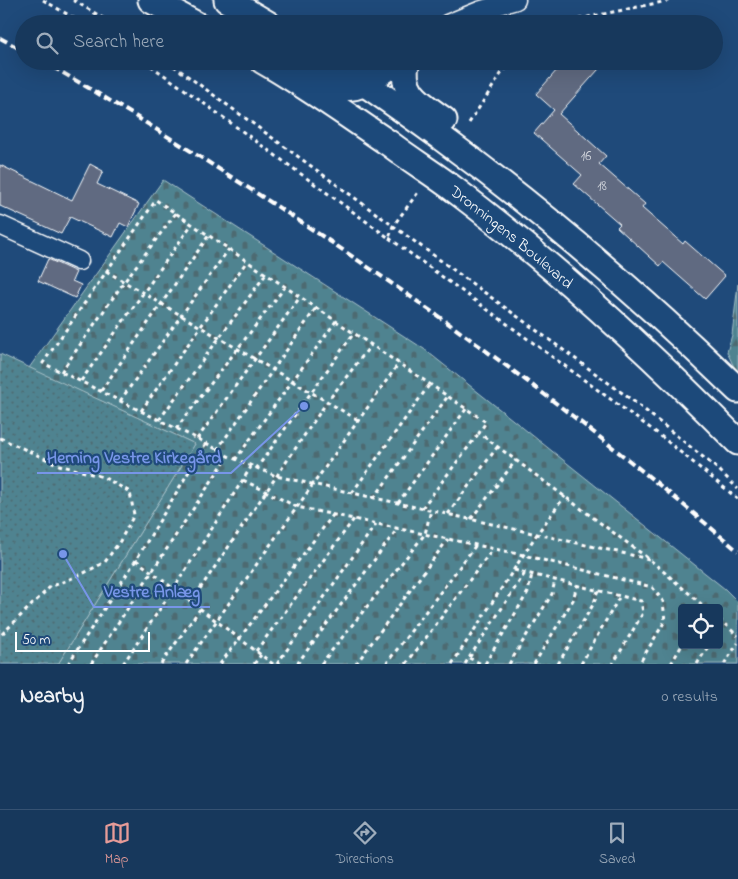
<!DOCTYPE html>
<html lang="en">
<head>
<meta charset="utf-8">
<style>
	:root { --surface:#17385c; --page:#244365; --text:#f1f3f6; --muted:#9eacbb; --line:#365272; --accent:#e69b98 }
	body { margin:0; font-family:"Indie Flower",sans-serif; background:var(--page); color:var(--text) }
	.controls { position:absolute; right:15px; bottom:15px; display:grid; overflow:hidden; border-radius:5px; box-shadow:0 5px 20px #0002 }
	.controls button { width:45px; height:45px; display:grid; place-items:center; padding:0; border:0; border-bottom:1px solid var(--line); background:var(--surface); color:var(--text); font:25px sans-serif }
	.scale { position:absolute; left:15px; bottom:12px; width:135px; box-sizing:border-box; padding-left:5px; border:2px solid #fff; border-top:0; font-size:14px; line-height:18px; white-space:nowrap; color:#fff; -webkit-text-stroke:4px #1f4a7a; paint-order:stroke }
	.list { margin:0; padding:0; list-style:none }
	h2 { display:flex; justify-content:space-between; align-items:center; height:65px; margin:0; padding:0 20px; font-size:21px }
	h2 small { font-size:16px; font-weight:400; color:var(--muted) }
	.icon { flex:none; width:28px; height:28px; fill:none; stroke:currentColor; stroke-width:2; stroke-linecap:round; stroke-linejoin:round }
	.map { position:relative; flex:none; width:738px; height:664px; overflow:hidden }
	.search { position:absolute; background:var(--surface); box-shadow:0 5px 20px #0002; left:15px; right:15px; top:15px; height:55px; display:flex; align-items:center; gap:12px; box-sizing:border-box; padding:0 18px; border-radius:28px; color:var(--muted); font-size:19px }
	.sheet { height:145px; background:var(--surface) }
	nav { display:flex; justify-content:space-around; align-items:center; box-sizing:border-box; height:70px; border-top:1px solid var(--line); background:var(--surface); font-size:14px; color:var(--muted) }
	nav a { display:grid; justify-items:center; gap:2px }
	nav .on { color:var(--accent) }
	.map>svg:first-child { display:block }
</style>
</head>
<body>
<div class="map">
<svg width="738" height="664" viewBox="0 0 738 664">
	<defs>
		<pattern id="forest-firs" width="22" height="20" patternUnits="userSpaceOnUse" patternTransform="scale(1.25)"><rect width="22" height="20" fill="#4f8390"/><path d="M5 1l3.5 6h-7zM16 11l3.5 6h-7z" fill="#4e6a71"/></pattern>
		<pattern id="cemetery-stones" width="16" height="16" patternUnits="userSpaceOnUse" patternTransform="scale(1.25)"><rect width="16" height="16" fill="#4f8390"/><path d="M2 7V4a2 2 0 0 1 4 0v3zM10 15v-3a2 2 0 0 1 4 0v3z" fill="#4e6a71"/></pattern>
		<pattern id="park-dots" width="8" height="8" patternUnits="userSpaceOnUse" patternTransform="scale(1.25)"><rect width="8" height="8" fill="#4f8390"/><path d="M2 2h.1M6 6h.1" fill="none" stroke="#4e6a71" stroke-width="1.8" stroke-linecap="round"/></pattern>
	</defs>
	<rect width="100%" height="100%" fill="#1f4a7a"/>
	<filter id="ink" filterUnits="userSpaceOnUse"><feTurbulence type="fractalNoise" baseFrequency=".02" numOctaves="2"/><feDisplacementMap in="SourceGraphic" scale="10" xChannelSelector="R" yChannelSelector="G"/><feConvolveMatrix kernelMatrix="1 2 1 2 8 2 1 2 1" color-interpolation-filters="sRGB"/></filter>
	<g filter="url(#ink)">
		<path fill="url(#forest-firs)" stroke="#a7c1c8" d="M738 284V371L733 365 727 352 732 335Z"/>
		<path fill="url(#cemetery-stones)" stroke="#a7c1c8" fill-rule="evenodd" d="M163 180 424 349 725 589 738 602V664H58L195 444 29 368ZM682 608H719V645H682Z"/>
		<path fill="url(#park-dots)" stroke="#a7c1c8" d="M0 354 195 444 58 664H0Z"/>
		<path fill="#606a81" stroke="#fff" d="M565 61H606L559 114 606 156 599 164 645 204 642 208 683 244 685 241 725 276 705 299 663 262 660 266 617 227 620 224 574 184 582 175 534 133 554 110 536 94Z
			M90 164 103 171 97 184 139 204 128 227 120 223 113 237 70 217 61 234 0 206V165L72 200Z
			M48 259 76 272 72 281 81 285 75 298 38 281Z"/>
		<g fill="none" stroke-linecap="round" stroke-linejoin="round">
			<defs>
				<path id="minor" d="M447 24 479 11 516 0
					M0 225 79 261"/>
				<g id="secondary">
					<path d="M151 0 195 24"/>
					<path d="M227 0 268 24"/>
					<path id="s1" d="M263 61C307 86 348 116 390 144 411 160 434 174 455 190 556 266 649 352 738 442"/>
					<path d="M330 61C367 84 403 110 439 136 545 213 644 299 738 390"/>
					<path d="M407 61C398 92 422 104 444 120"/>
					<path d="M305 69C350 98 356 91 396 61"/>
				</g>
			</defs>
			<use href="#minor" stroke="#fff" stroke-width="21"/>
			<use href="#secondary" stroke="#fff" stroke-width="29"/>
			<path stroke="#fff" stroke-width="3" stroke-dasharray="4 4" stroke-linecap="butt" d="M43 0 84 24
				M73 0 113 24
				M564 24 569 21 672 0
				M144 61 191 94 389 238 393 226 419 191
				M167 61 636 403 719 470 738 489
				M469 123 501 74 513 61
				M389 238 657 433 738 499
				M106 271 358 420
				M61 372 124 282 176 213
				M81 381 192 224
				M101 391 209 235
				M120 401 229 249
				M141 411 247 261
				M159 420 266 274
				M176 429 285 287
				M0 438 59 465 103 477 130 492 134 515 120 541 105 562 82 574 50 587 0 636
				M197 439 300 297
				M217 450 316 308
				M235 460 336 321
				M256 469 354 333
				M243 480 297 507 523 555 652 587 663 601 665 621 639 664
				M352 493 430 384
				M374 498 448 396
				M398 503 466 409
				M422 508 479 433
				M448 514 498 446
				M471 519 516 460
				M649 559 276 476 228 456 206 443 43 363 156 200 486 422 479 433 649 559 706 608
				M136 560 273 664
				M514 570 641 601 643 613 613 664
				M191 602 327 402 371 345
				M719 619 738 636
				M719 629 723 623
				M256 651 354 519
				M469 658 482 664
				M68 664 136 560 206 443
				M91 664 228 456
				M123 664 174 588 251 467
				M161 664 200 609
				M186 664 399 363
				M220 664 333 515
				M254 664 261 655
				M277 664 376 524
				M297 664 398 528
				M321 664 425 534 431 510
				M356 664 448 539
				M386 664 476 545
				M406 664 493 549
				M452 664 537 534 565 496
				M465 664 525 573
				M485 664 528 592 532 574
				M509 664 552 594 555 580
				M534 664 573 600 577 585
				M558 664 594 603 598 591
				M581 664 620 596
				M671 664 682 645
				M697 664 709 645
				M724 664 738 643"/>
			<use href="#minor" stroke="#1f4a7a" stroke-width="18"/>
			<use href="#secondary" stroke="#1f4a7a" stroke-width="25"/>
			<path stroke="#fff" stroke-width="4" stroke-dasharray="8 4" stroke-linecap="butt" d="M0 38 24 51
				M42 61C108 98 172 139 236 180 412 292 580 415 738 551"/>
		</g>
	</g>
	<g text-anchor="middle" stroke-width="4.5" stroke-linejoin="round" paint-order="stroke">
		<g font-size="14" fill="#d7dae0">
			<text x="586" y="160">16</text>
			<text x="602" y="190">18</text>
		</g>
		<g font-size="16" fill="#fff" stroke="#1f4a7a">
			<text dy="6" stroke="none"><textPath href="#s1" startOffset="305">Dronningens Boulevard</textPath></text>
		</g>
	</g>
	<path fill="none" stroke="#7795e8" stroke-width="2" d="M304 406L231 473H37M63 554L94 607H210"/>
	<g fill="#7795e8" stroke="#1f4a7a" stroke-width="2">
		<circle cx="304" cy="406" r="5"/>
		<circle cx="63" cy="554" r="5"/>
	</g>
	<g font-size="18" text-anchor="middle" font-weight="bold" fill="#7795e8" stroke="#1f4a7a" stroke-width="4.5" stroke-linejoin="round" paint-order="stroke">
		<text x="134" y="463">Herning Vestre Kirkegård</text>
		<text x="152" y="597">Vestre Anlæg</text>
	</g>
</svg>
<div class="controls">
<button><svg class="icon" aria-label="locate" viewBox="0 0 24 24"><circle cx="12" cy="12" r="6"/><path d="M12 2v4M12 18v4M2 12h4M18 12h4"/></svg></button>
</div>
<div class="scale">50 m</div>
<div class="search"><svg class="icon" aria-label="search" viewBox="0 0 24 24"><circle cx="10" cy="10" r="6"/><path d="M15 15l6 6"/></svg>Search here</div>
</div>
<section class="sheet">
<h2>Nearby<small>0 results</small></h2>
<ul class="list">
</ul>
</section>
<nav>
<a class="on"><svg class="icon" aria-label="map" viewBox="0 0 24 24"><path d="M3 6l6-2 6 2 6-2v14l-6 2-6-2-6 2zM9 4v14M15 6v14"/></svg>Map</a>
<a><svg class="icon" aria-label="directions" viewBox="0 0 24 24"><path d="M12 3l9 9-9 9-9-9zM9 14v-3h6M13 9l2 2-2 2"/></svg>Directions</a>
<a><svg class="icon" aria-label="saved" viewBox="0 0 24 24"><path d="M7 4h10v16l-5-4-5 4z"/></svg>Saved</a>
</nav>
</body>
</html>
